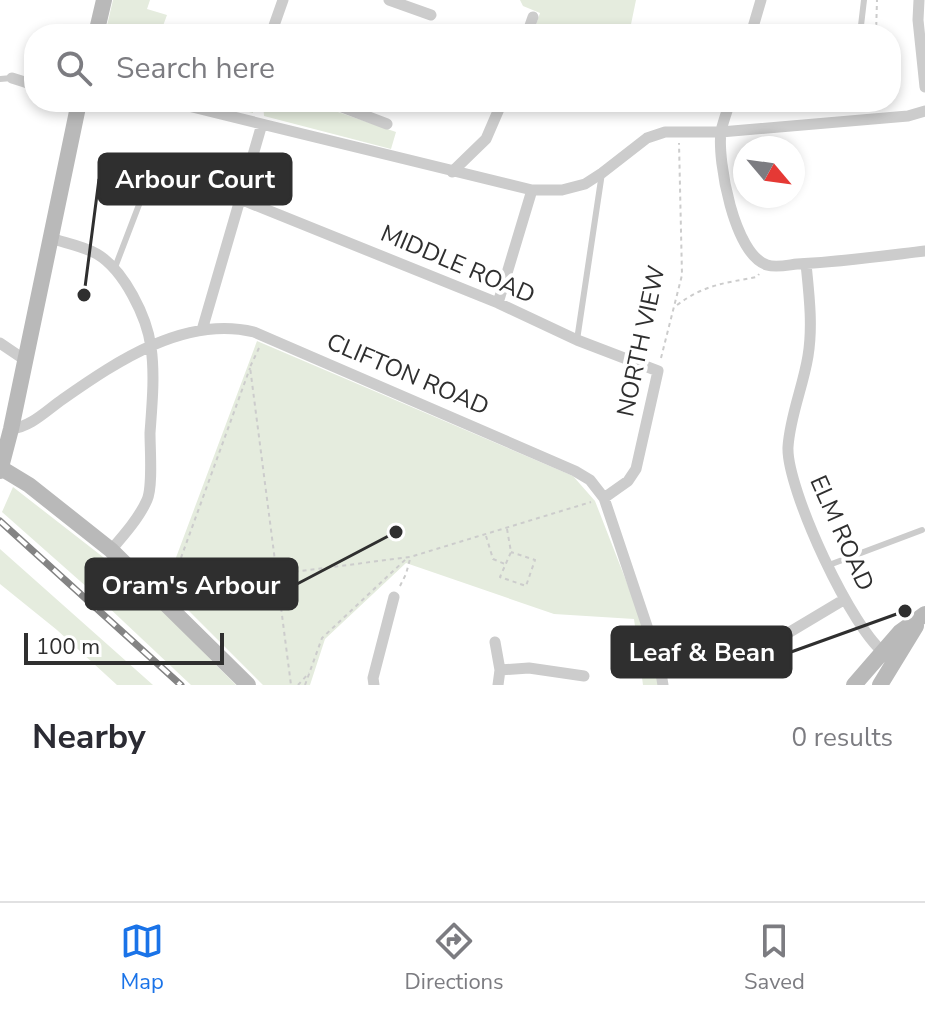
<!DOCTYPE html>
<html lang="en">
<head>
<meta charset="utf-8">
<style>
	:root { --surface:#fff; --page:#f7f7f7; --text:#2b2b33; --muted:#7c7c81; --line:#e1e1e2; --accent:#1a73e8 }
	body { margin:0; font-family:"Nunito Sans",sans-serif; background:var(--page); color:var(--text) }
	.compass { position:absolute; left:733px; top:136px; width:72px; height:72px; border-radius:50%; background:var(--surface); box-shadow:0 4px 12px #0003; rotate:119deg }
	.scale { position:absolute; left:24px; bottom:20px; width:200px; box-sizing:border-box; padding-left:8px; border:4px solid #2f2f2f; border-top:0; font-size:22px; line-height:28px; white-space:nowrap; color:#2f2f2f; -webkit-text-stroke:6px #fff; paint-order:stroke }
	.list { margin:0; padding:0; list-style:none }
	h2 { display:flex; justify-content:space-between; align-items:center; height:104px; margin:0; padding:0 32px; font-size:34px }
	h2 small { font-size:26px; font-weight:400; color:var(--muted) }
	.icon { flex:none; width:44px; height:44px; fill:none; stroke:currentColor; stroke-width:2; stroke-linecap:round; stroke-linejoin:round }
	.map { position:relative; flex:none; width:925px; height:685px; overflow:hidden }
	.search { position:absolute; background:var(--surface); box-shadow:0 4px 12px #0003; left:24px; right:24px; top:24px; height:88px; display:flex; align-items:center; gap:20px; box-sizing:border-box; padding:0 28px; border-radius:32px; color:var(--muted); font-size:30px }
	.sheet { height:216px; background:var(--surface) }
	nav { display:flex; justify-content:space-around; align-items:center; box-sizing:border-box; height:112px; border-top:2px solid var(--line); background:var(--surface); font-size:22px; color:var(--muted) }
	nav a { display:grid; justify-items:center; gap:4px }
	nav .on { color:var(--accent) }
	.map>svg:first-child { display:block }
</style>
</head>
<body>
<div class="map">
<svg width="925" height="685" viewBox="0 0 925 685">
	<rect width="100%" height="100%" fill="#fff"/>
	<path fill="#e5ecde" d="M113 0H150L147 9 167 15 160 34H105Z
		M520 0H636L629 34H533L540 13 523 6Z
		M209 102H253V113Z
		M263 102H309L396 132 391 149 264 116Z
		M257 341 573 476 595 501 641 619 656 665 660 685H643L634 619 554 614 406 563 325 639 310 685H263L165 587Z
		M13 487 130 578 236 685H191L89 589 2 512Z
		M0 549 153 685H117L57 630 0 584Z"/>
	<g fill="none" stroke-linecap="round" stroke-linejoin="round">
		<path stroke="#ccc" stroke-width="2" stroke-dasharray="4 4" stroke-linecap="butt" d="M876 34 877 0
			M259 102V111
			M677 305C704 285 724 283 757 277L759 274
			M259 348 250 367 291 685
			M661 358 682 275 679 143
			M507 529 511 552 500 577 526 586 535 560 511 552
			M486 536 493 559 505 564
			M400 586 406 574 410 559
			M170 588 250 368
			M176 590 277 574 410 557 591 502
			M298 685 309 673
			M305 685 322 638 406 559"/>
		<path stroke="#ccc" stroke-width="6" d="M860 34 864 0
			M0 79 12 78
			M189 181 240 199
			M114 270 150 176
			M577 340 602 173
			M829 565 922 530"/>
		<path stroke="#ccc" stroke-width="11" d="M389 0 431 15
			M919 0 918 20 925 87
			M271 34 283 0
			M527 34 533 17
			M751 34 761 0
			M12 78 34 85
			M172 102 532 190H562L585 184 602 173 647 138 665 132H721L908 116 925 111
			M329 102 387 124
			M730 102C727 111 723 122 721 131 717 161 734 254 767 265 776 268 788 265 797 264 840 262 883 256 925 251
			M452 172 486 139 502 102
			M240 199 498 303 577 340 658 371 636 469 628 481 604 498
			M50 238C65 243 83 246 97 254 124 270 147 317 151 347 155 375 152 405 150 433 150 450 153 487 147 500 139 518 124 535 111 550
			M806 264C809 294 813 326 808 356 803 387 790 416 788 447 786 488 853 633 887 655
			M498 303 532 190
			M202 330 262 124
			M0 343 25 360
			M11 429C31 427 47 410 63 399 117 361 186 315 254 332L575 471 590 480 604 498 659 662 663 685
			M495 642 500 670 498 685
			M768 645 845 599
			M500 670 529 668 584 676
			M374 685 373 678 394 597"/>
		<path stroke="#b9b9b9" stroke-width="16" d="M96 34 104 0
			M1 468 29 485 111 550 248 685
			M0 471 11 429 79 102
			M854 685 900 632 925 614
			M880 685 916 626"/>
		<defs>
			<path id="rail" d="M0 521 181 685"/>
		</defs>
		<use href="#rail" stroke="#848484" stroke-width="7"/>
		<use href="#rail" stroke="#fff" stroke-width="4" stroke-dasharray="12" stroke-linecap="butt"/>
	</g>
	<g text-anchor="middle" stroke-width="8" stroke-linejoin="round" paint-order="stroke">
		<g font-size="24" fill="#2f2f2f" stroke="#fff">
			<text transform="translate(458 264) rotate(23)" y="8">MIDDLE ROAD</text>
			<text transform="translate(641 341) rotate(-78)" y="8">NORTH VIEW</text>
			<text transform="translate(408 374) rotate(23)" y="8">CLIFTON ROAD</text>
			<text transform="translate(842 533) rotate(66)" y="8">ELM ROAD</text>
		</g>
	</g>
	<path fill="none" stroke="#2f2f2f" stroke-width="3" d="M84 295L99 179M396 532L297 584M905 611L791 652"/>
	<g fill="#2f2f2f" stroke="#fff" stroke-width="3">
		<circle cx="84" cy="295" r="8"/>
		<circle cx="396" cy="532" r="8"/>
		<circle cx="905" cy="611" r="8"/>
	</g>
	<g fill="#2f2f2f" stroke="#2f2f2f" stroke-width="3">
		<rect x="99" y="154" width="192" height="50" rx="8"/>
		<rect x="86" y="559" width="211" height="50" rx="8"/>
		<rect x="612" y="627" width="179" height="50" rx="8"/>
	</g>
	<g font-size="26" text-anchor="middle" font-weight="bold" fill="#fff">
		<text x="195" y="188">Arbour Court</text>
		<text x="191" y="594">Oram's Arbour</text>
		<text x="702" y="661">Leaf &amp; Bean</text>
	</g>
</svg>
<svg class="compass" viewBox="-18 -18 36 36"><path d="M0-13l5 13h-10z" fill="#e53935"/><path d="M0 13l5-13h-10z" fill="#7c7c81"/></svg>
<div class="scale">100 m</div>
<div class="search"><svg class="icon" aria-label="search" viewBox="0 0 24 24"><circle cx="10" cy="10" r="6"/><path d="M15 15l6 6"/></svg>Search here</div>
</div>
<section class="sheet">
<h2>Nearby<small>0 results</small></h2>
<ul class="list">
</ul>
</section>
<nav>
<a class="on"><svg class="icon" aria-label="map" viewBox="0 0 24 24"><path d="M3 6l6-2 6 2 6-2v14l-6 2-6-2-6 2zM9 4v14M15 6v14"/></svg>Map</a>
<a><svg class="icon" aria-label="directions" viewBox="0 0 24 24"><path d="M12 3l9 9-9 9-9-9zM9 14v-3h6M13 9l2 2-2 2"/></svg>Directions</a>
<a><svg class="icon" aria-label="saved" viewBox="0 0 24 24"><path d="M7 4h10v16l-5-4-5 4z"/></svg>Saved</a>
</nav>
</body>
</html>
